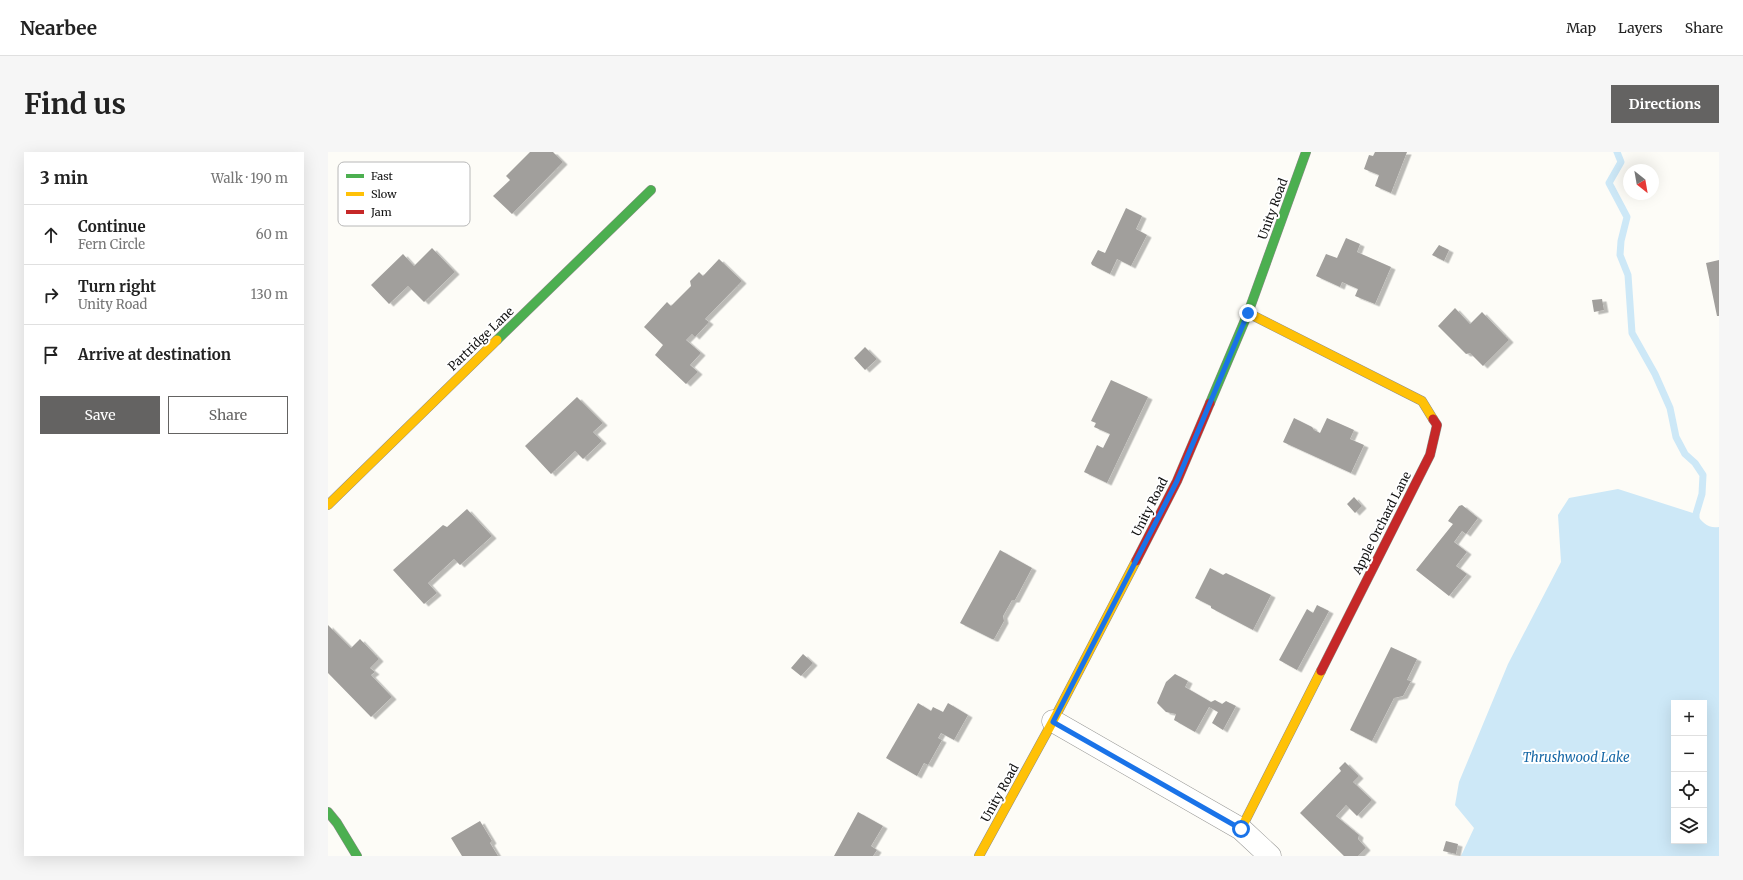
<!DOCTYPE html>
<html lang="en">
<head>
<meta charset="utf-8">
<style>
	:root { --surface:#fff; --page:#f6f6f6; --text:#222; --muted:#767676; --line:#e0e0e0; --accent:#646362 }
	body { margin:0; font-family:Merriweather,serif; background:var(--page); color:var(--text) }
	.controls { position:absolute; right:12px; bottom:12px; display:grid; overflow:hidden; border-radius:0px; box-shadow:0 4px 16px #0002 }
	.controls button { width:36px; height:36px; display:grid; place-items:center; padding:0; border:0; border-bottom:1px solid var(--line); background:var(--surface); color:var(--text); font:20px sans-serif }
	.compass { position:absolute; left:1295px; top:12px; width:36px; height:36px; border-radius:50%; background:var(--surface); box-shadow:0 4px 16px #0002; rotate:149deg }
	.stop { position:absolute; width:12px; height:12px; margin:-9px; border:3px solid #1a73e8; border-radius:50%; background:#fff }
	.stop.end { background:#1a73e8; border-color:#fff; box-shadow:0 1px 4px #0008 }
	.list { margin:0; padding:0; list-style:none }
	h2 { display:flex; justify-content:space-between; align-items:center; height:52px; margin:0; padding:0 16px; font-size:17px }
	h2 small { font-size:13px; font-weight:400; color:var(--muted) }
	.list li { display:grid; grid-template-columns:26px 1fr auto; gap:12px; align-items:center; box-sizing:border-box; height:60px; padding:0 16px; border-top:1px solid var(--line) }
	.list b { display:block; font-size:15px; white-space:nowrap }
	.list p { margin:0; font-size:13px; white-space:nowrap; color:var(--muted) }
	.list em { font-size:13px; font-style:normal; color:var(--muted) }
	.actions { display:flex; gap:8px; padding:12px 16px }
	.actions a { flex:1; padding:9px 0; border:1px solid var(--accent); border-radius:0px; text-align:center; font-size:14px; color:var(--accent) }
	.actions .main { background:var(--accent); color:#fff }
	.icon { flex:none; width:22px; height:22px; fill:none; stroke:currentColor; stroke-width:2; stroke-linecap:round; stroke-linejoin:round }
	.map { position:relative; flex:none; width:1391px; height:704px; overflow:hidden; border-radius:0px }
	header { display:flex; align-items:center; gap:24px; box-sizing:border-box; height:56px; padding:0 20px; background:var(--surface); border-bottom:1px solid var(--line) }
	header strong { font-size:19px }
	nav { display:flex; gap:22px; margin-inline-start:auto; font-size:14px }
	.intro { display:flex; align-items:center; justify-content:space-between; box-sizing:border-box; height:96px; padding:0 24px }
	h1 { margin:0; font-size:28px }
	.button { padding:10px 18px; border-radius:0px; background:var(--accent); color:#fff; font-size:14px; font-weight:700 }
	main { display:flex; gap:24px; padding:0 24px }
	aside { flex:1; background:var(--surface); border-radius:0px; box-shadow:0 4px 16px #0002 }
	.map>svg:first-child { display:block }
</style>
</head>
<body>
<header>
<strong>Nearbee</strong>
<nav><a>Map</a><a>Layers</a><a>Share</a></nav>
</header>
<div class="intro"><h1>Find us</h1><a class="button">Directions</a></div>
<main>
<aside>
<h2>3 min<small>Walk · 190 m</small></h2>
<ul class="list">
<li><svg class="icon" aria-label="ahead" viewBox="0 0 24 24"><path d="M12 20V5M6 11l6-6 6 6"/></svg><div><b>Continue</b><p>Fern Circle</p></div><em>60 m</em></li>
<li><svg class="icon" aria-label="right" viewBox="0 0 24 24"><path d="M7 20v-9h11M14 6l5 5-5 5"/></svg><div><b>Turn right</b><p>Unity Road</p></div><em>130 m</em></li>
<li><svg class="icon" aria-label="arrive" viewBox="0 0 24 24"><path d="M6 21V4h12l-3 4 3 4H6"/></svg><div><b>Arrive at destination</b></div></li>
</ul>
<div class="actions"><a class="main">Save</a><a>Share</a></div>
</aside>
<div class="map">
<svg width="1391" height="704" viewBox="0 0 1391 704">
	<defs>
		<filter id="shadow"><feDropShadow dx="4.5" dy="2.5" stdDeviation="0" flood-color="#0004"/></filter>
	</defs>
	<rect width="100%" height="100%" fill="#fdfcf7"/>
	<path fill="#cde8f7" fill-rule="evenodd" d="M1290 337 1368 362C1374 370 1380 377 1391 375V704H1133L1146 676 1127 653 1131 630 1180 512 1233 410 1230 363 1241 346ZM1346 551H1376V689H1346Z"/>
	<g fill="none" stroke-linecap="round" stroke-linejoin="round">
		<path stroke="#cde8f7" stroke-width="7" d="M1289 0 1293 10 1281 31 1299 65 1293 89 1292 103 1300 123 1304 181 1327 222 1342 256 1348 285 1357 302 1367 311 1375 323 1374 342 1368 362V371"/>
	</g>
	<path fill="#a19f9c" filter="url(#shadow)" d="M202 0H225L235 10 184 62 165 44 182 28 178 24Z
		M1047 0H1079L1063 41 1047 34 1051 23 1036 17 1041 3 1045 4Z
		M798 56 814 64 808 77 819 83 803 114 789 107 782 122 764 113 763 111 770 98 777 101Z
		M1018 86 1032 92 1029 100 1063 115 1047 152 1027 144 1030 137 1014 130 1012 135 988 124 998 102 1009 106Z
		M1111 93 1121 98 1116 109 1104 103Z
		M104 96 127 120 96 150 80 134 61 152 43 133 75 102 86 114Z
		M391 107 414 129 377 167 381 170 367 185 364 182 358 188 373 201 362 213 370 220 358 232 327 203 335 193 316 175 339 150 343 154 363 134 362 129 371 120 375 124Z
		M1391 108V164H1389L1378 111Z
		M1274 147 1276 158 1266 160 1264 148Z
		M1127 156 1142 172 1154 160 1181 188 1155 214 1142 201 1138 202 1110 174Z
		M537 195 549 207 537 218 526 206Z
		M783 228 820 245 779 331 756 320 769 293 775 296 782 282 766 275 768 271 763 269Z
		M249 245 275 271 265 280 274 289 255 307 247 299 223 322 197 294Z
		M966 266 984 275 986 278 992 281 999 266 1026 278 1022 287 1036 293 1023 321 955 290Z
		M1026 345 1034 354 1027 361 1019 352Z
		M1134 353 1150 366 1138 382 1134 379 1126 390 1139 400 1128 414 1139 422 1121 444 1088 418 1125 372 1120 369 1131 354Z
		M139 357 164 384 132 413 126 407 100 431 109 441 96 452 65 418 115 373 119 375Z
		M672 398 704 416 687 448H684L675 464 676 469 666 487H664L632 471Z
		M882 416 895 423 898 421 943 443 925 478 883 456V454L867 446Z
		M989 453 1001 459 969 518 951 508 979 457 985 461Z
		M0 473 23 496 32 487 51 507 42 516 47 520 43 523 64 545 43 565 0 521Z
		M1063 495 1089 507 1079 528 1083 529 1075 544 1066 546 1044 589 1022 578Z
		M475 502 485 511 473 524 463 516Z
		M847 522 860 529 857 535 883 550 887 548 894 552 898 549 908 554 895 578 884 571 890 560 881 555 867 580 846 568 848 562 838 560 829 551 838 530Z
		M590 551 603 559 605 555 615 560 620 551 640 563 626 588 613 581 610 586 614 588 600 613 596 611 589 624 558 606Z
		M1017 610 1031 624 1025 630 1044 648 1029 664 1018 653 1008 664 1031 683 1030 687 1038 696 1030 704H1016L972 661 1013 619 1011 616Z
		M530 660 555 674 543 694 549 698 545 704H506Z
		M152 669 164 689 162 691 170 704H134L123 686Z
		M1118 689 1130 692 1128 702 1115 699Z"/>
	<g fill="none" stroke-linecap="round" stroke-linejoin="round">
		<defs>
			<path id="street" d="M725 569 913 677 942 704"/>
			<path id="fast" d="M169 188 323 38
				M882 251 920 161 978 0
				M0 660 9 671 29 704"/>
			<path id="slow" d="M920 161 1094 249 1105 267
				M0 353 169 188
				M913 677 993 519
				M651 704 725 569 808 409"/>
			<path id="jam" d="M808 409 849 329 882 251
				M993 519 1102 303 1109 273 1105 267"/>
		</defs>
		<use href="#street" stroke="#979795" stroke-width="23"/>
		<use href="#fast" stroke="#8e8d8b" stroke-width="10"/>
		<use href="#slow" stroke="#8e8d8b" stroke-width="10"/>
		<use href="#jam" stroke="#8e8d8b" stroke-width="10"/>
		<use href="#street" stroke="#fffffe" stroke-width="22"/>
		<use href="#fast" stroke="#4caf50" stroke-width="9"/>
		<use href="#slow" stroke="#ffc107" stroke-width="9"/>
		<use href="#jam" stroke="#c62828" stroke-width="9"/>
	</g>
	<g fill="none" stroke-linecap="round" stroke-linejoin="round">
		<path stroke="#1a73e8" stroke-width="5" d="M913 677 725 570 849 329 920 161"/>
	</g>
	<g text-anchor="middle" stroke-width="4" stroke-linejoin="round" paint-order="stroke">
		<g font-size="12" fill="#111" stroke="#fff">
			<text transform="translate(945 57) rotate(-70)" y="4">Unity Road</text>
			<text transform="translate(153 187) rotate(-44)" y="4">Partridge Lane</text>
			<text transform="translate(822 355) rotate(-63)" y="4">Unity Road</text>
			<text transform="translate(1054 371) rotate(-63)" y="4">Apple Orchard Lane</text>
			<text transform="translate(672 641) rotate(-61)" y="4">Unity Road</text>
		</g>
		<g font-size="13" font-style="italic" fill="#1768a6" stroke="#fff">
			<text x="1248" y="610">Thrushwood Lake</text>
		</g>
	</g>
	<rect x="10" y="10" width="132" height="64" rx="6" fill="#fff" stroke="#b8b8b8" stroke-width="1"/>
	<rect x="18" y="22" width="18" height="4" fill="#4caf50"/>
	<rect x="18" y="40" width="18" height="4" fill="#ffc107"/>
	<rect x="18" y="58" width="18" height="4" fill="#c62828"/>
	<g font-size="11" fill="#111">
		<text x="43" y="28">Fast</text>
		<text x="43" y="46">Slow</text>
		<text x="43" y="64">Jam</text>
	</g>
</svg>
<div class="controls">
<button>+</button>
<button>−</button>
<button><svg class="icon" aria-label="locate" viewBox="0 0 24 24"><circle cx="12" cy="12" r="6"/><path d="M12 2v4M12 18v4M2 12h4M18 12h4"/></svg></button>
<button><svg class="icon" aria-label="layers" viewBox="0 0 24 24"><path d="M12 4l9 5-9 5-9-5zM3 14l9 5 9-5"/></svg></button>
</div>
<svg class="compass" viewBox="-18 -18 36 36"><path d="M0-13l5 13h-10z" fill="#e53935"/><path d="M0 13l5-13h-10z" fill="#767676"/></svg>
<div class="stop" style="left:913px;top:677px"></div>
<div class="stop end" style="left:920px;top:161px"></div>
</div>
</main>
</body>
</html>
